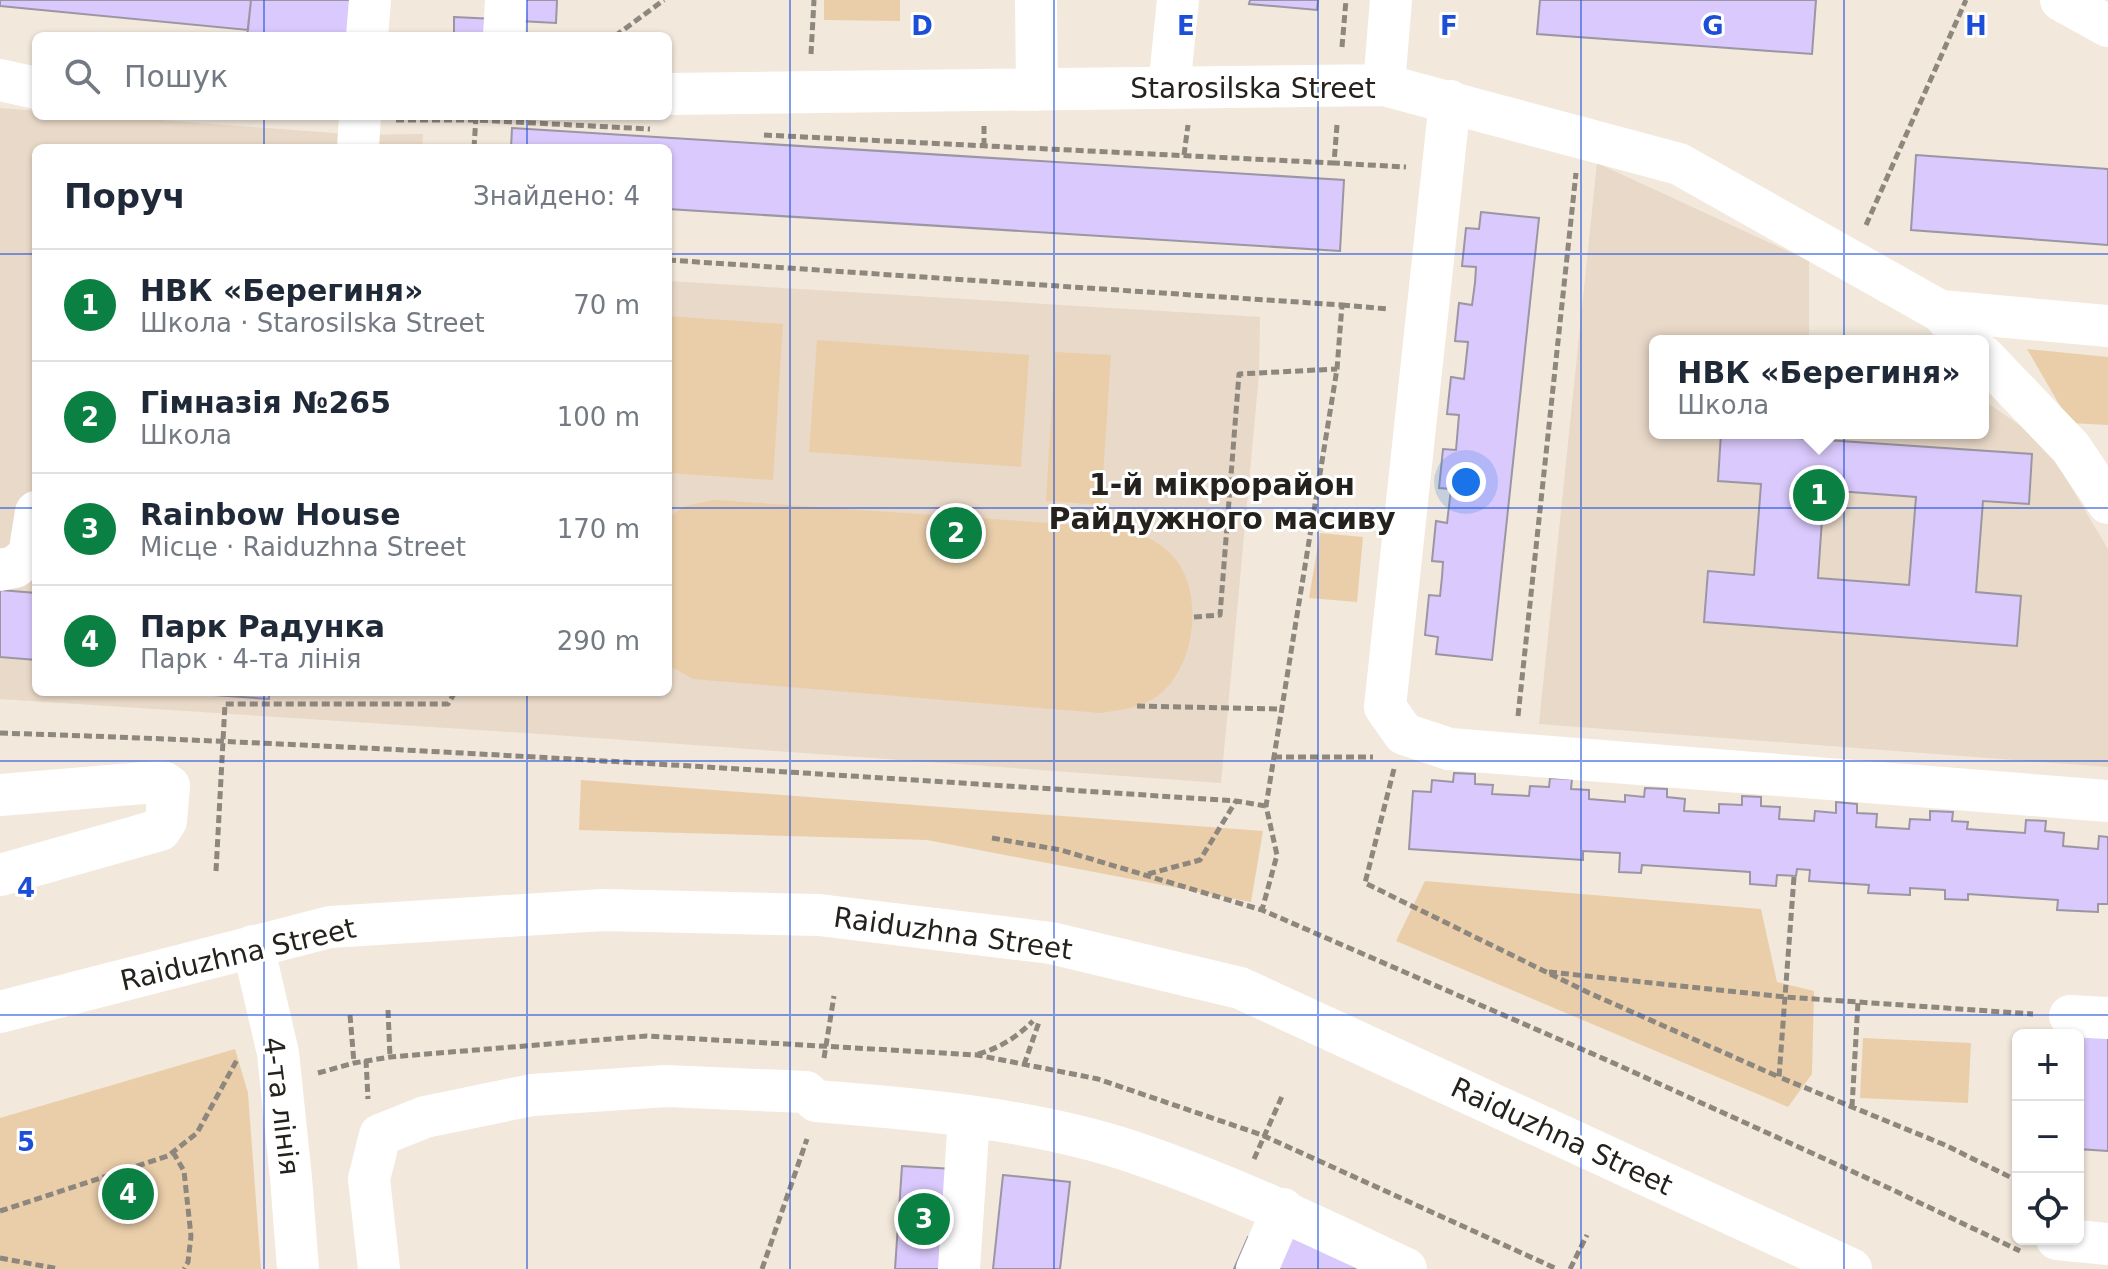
<!DOCTYPE html>
<html lang="uk">
<head>
<meta charset="utf-8">
<style>
	:root { --surface:#fff; --page:#f2f2f3; --text:#1f2937; --muted:#747a83; --line:#e0e1e3; --accent:#0b8043 }
	body { margin:0; font-family:"DejaVu Sans",sans-serif; background:var(--page); color:var(--text) }
	.controls { position:absolute; right:24px; bottom:24px; display:grid; overflow:hidden; border-radius:12px; box-shadow:0 2px 6px #0004 }
	.controls button { width:72px; height:72px; display:grid; place-items:center; padding:0; border:0; border-bottom:2px solid var(--line); background:var(--surface); color:var(--text); font:40px sans-serif }
	.you { position:absolute; left:1466px; top:482px; width:28px; height:28px; margin:-20px; border:6px solid #fff; border-radius:50%; background:#1a73e8; box-shadow:0 0 0 12px #1a73e833 }
	.badge { display:grid; place-items:center; width:52px; height:52px; border-radius:50%; background:var(--accent); color:#fff; font-size:26px; font-weight:700 }
	.pin { position:absolute; translate:-50% -50%; border:4px solid #fff; box-shadow:0 2px 8px #0006 }
	.popup { position:absolute; left:1649px; top:335px; width:340px; height:104px; box-sizing:border-box; display:grid; place-content:center; border-radius:12px; background:var(--surface); filter:drop-shadow(0 2px 6px #0005); font-size:26px; white-space:nowrap; color:var(--muted) }
	.popup b { font-size:30px; color:var(--text) }
	.popup::after { content:''; position:absolute; left:50%; top:100%; margin-left:-16px; border:16px solid transparent; border-top-color:var(--surface) }
	.list { margin:0; padding:0; list-style:none }
	h2 { display:flex; justify-content:space-between; align-items:center; height:104px; margin:0; padding:0 32px; font-size:34px }
	h2 small { font-size:26px; font-weight:400; color:var(--muted) }
	.list li { display:grid; grid-template-columns:52px 1fr auto; gap:24px; align-items:center; box-sizing:border-box; height:112px; padding:0 32px; border-top:2px solid var(--line) }
	.list b { display:block; font-size:30px; white-space:nowrap }
	.list p { margin:0; font-size:26px; white-space:nowrap; color:var(--muted) }
	.list em { font-size:26px; font-style:normal; color:var(--muted) }
	.icon { flex:none; width:44px; height:44px; fill:none; stroke:currentColor; stroke-width:2; stroke-linecap:round; stroke-linejoin:round }
	.map { position:relative; flex:none; width:2108px; height:1269px; overflow:hidden }
	.search { position:absolute; background:var(--surface); box-shadow:0 2px 6px #0004; left:32px; top:32px; width:640px; height:88px; display:flex; align-items:center; gap:20px; box-sizing:border-box; padding:0 28px; border-radius:12px; color:var(--muted); font-size:30px }
	.panel { position:absolute; background:var(--surface); box-shadow:0 2px 6px #0004; left:32px; top:144px; width:640px; height:552px; border-radius:12px }
	.map>svg:first-child { display:block }
</style>
</head>
<body>
<div class="map">
<svg width="2108" height="1269" viewBox="0 0 2108 1269">
	<rect width="100%" height="100%" fill="#f2e8db"/>
	<path fill="#e9d9c8" d="M0 108 36 111V116H108L359 135 423 134 422 148H36V692H668V281L1260 317 1259 374 1221 783 527 733 0 699Z
		M1597 163 1809 261V341H1655V433H1983V400L2044 442 2108 549V767L1539 724Z"/>
	<path fill="#eaceaa" d="M824 0H900V21L824 20Z
		M668 316 783 324 773 480 668 473Z
		M817 340 1029 355 1021 467 809 452Z
		M2027 349 2108 357V425L2070 423Z
		M1055 352 1111 355 1101 505 1046 501Z
		M715 500 1109 527C1132 532 1154 536 1171 554 1206 589 1197 672 1153 699 1137 709 1118 710 1100 713L693 679 668 665V518L685 506Z
		M1320 533 1363 537 1357 602 1309 598Z
		M581 780 1263 831 1251 902 927 840 579 830Z
		M1425 881 1761 909 1777 982 1814 991 1812 1074 1788 1107 1396 941Z
		M1863 1038 1971 1043 1968 1103 1860 1098Z
		M235 1049 248 1093 261 1269H0V1118Z"/>
	<path fill="#dac9fc" stroke="#9a96a3" stroke-width="2" fill-rule="evenodd" d="M0 0H251L248 30 0 6Z
		M251 0H355L352 36H247Z
		M521 0H557L556 23 520 21Z
		M1250 0H1318L1317 10 1249 4Z
		M1540 0H1816L1812 54 1537 34Z
		M454 17 495 19 494 36H454Z
		M512 128 1344 180 1340 251 668 209V148H511Z
		M1916 155 2108 169V245L1911 230Z
		M1481 212 1539 218 1492 660 1436 654 1438 637 1425 635 1429 595 1440 596 1442 577 1443 562 1432 561 1436 521 1447 523 1451 489 1439 488 1443 449 1456 450 1459 415 1447 414 1451 377 1464 379 1468 342 1455 341 1459 303 1472 305 1475 283 1476 267 1462 266 1466 228 1479 229Z
		M1721 433 2032 454 2029 504 1983 501 1976 592 2021 596 2017 646 1704 622 1708 571 1754 575 1761 484 1718 481ZM1824 490 1916 497 1909 585 1818 578Z
		M0 590 36 593V660L0 657Z
		M171 692H269V699Z
		M1454 773 1475 774V784L1493 785 1492 794 1529 796 1530 786 1549 787 1550 778 1572 779 1571 789 1589 790V799L1625 802V795L1644 797 1645 788 1667 789V797L1685 799 1684 811 1719 813V804L1742 805V796L1761 797V806L1780 807 1779 819 1814 821 1815 811 1836 813V802L1857 804V813L1877 814 1876 827 1909 829 1910 819 1930 820V811L1953 812 1952 821 1968 822 1967 829 2025 833 2026 820 2046 821 2045 831 2064 833 2063 846 2098 849 2099 836 2108 837V904H2098V912L2057 910 2058 900 1968 894V900L1945 899V890L1910 888V895L1868 893 1869 885 1809 881 1810 870 1797 869 1796 876 1777 875 1776 886 1750 884V872L1642 865 1641 873 1619 872 1620 853 1583 851V860L1409 849 1413 791 1431 792 1432 780 1453 782Z
		M2027 1032 2108 1037V1151L2078 1149V1035H2027Z
		M902 1166 954 1169 947 1269H895Z
		M1003 1175 1070 1182 1060 1269H993Z
		M1292 1235 1359 1269H1234L1248 1237 1285 1253Z"/>
	<g fill="none" stroke-linecap="round" stroke-linejoin="round">
		<path stroke="#8e877e" stroke-width="5" stroke-dasharray="8 4" stroke-linecap="butt" d="M615 36 664 0
			M1342 47 1346 0
			M811 54 814 0
			M307 116 322 117
			M396 120H476L650 129
			M1337 125 1334 163 1406 167
			M984 126V145
			M764 135 1334 163
			M474 148 476 116
			M1184 155 1188 125
			M1866 225 1966 0
			M668 260 1342 305 1337 369 1266 806 1277 855 1262 910
			M1342 305 1388 309
			M1194 617 1220 615 1239 374 1337 369
			M1137 706 1282 709
			M1518 716 1576 173
			M0 733C412 746 824 774 1236 801L1266 806
			M1274 757H1373
			M1394 769 1365 883 1587 992 1779 1077
			M992 838 1061 850 1262 910 1609 1061 1891 1189 2020 1251
			M216 871 225 704H448L455 692
			M1148 874 1200 860 1236 801
			M1794 877 1779 1077 1945 1145 2018 1181
			M1549 972 1785 997 2033 1014
			M388 1010 390 1057
			M350 1015 354 1063
			M978 1054C1000 1048 1017 1037 1033 1021
			M824 1058 834 996
			M366 1060 368 1099
			M1024 1065 1039 1022
			M318 1073 354 1063 390 1057 647 1036 977 1055 1098 1079 1262 1135 1557 1269
			M1852 1107 1858 1002
			M173 1152 184 1171 191 1236 188 1262 184 1269
			M1254 1159 1283 1094
			M0 1211 168 1156 197 1133 238 1058
			M0 1258 59 1269
			M762 1269 807 1139
			M1570 1269 1587 1235"/>
		<path stroke="#fff" stroke-width="42" d="M1036 0 1037 90
			M2061 0 2108 26
			M367 36 370 0
			M504 36 506 0
			M0 80 36 88
			M1384 85 1391 0
			M1169 88 1178 0
			M668 94 1384 85 1679 164 1940 311 1969 341
			M1450 101 1385 707 1404 734 1449 749 2108 801
			M358 148 360 116
			M1940 311 2108 326
			M1983 356 2071 448 2108 503
			M0 570 15 567 29 555 36 512
			M0 795 155 782H163L169 786 166 821 160 830 0 875
			M253 946 278 1053 291 1178 298 1269
			M0 1012 330 927 603 910 819 915 1051 943 1240 988 1851 1269
			M2070 1016 2108 1018
			M2057 1239 2108 1244
			M379 1269 369 1179 380 1135 425 1117 532 1095 666 1086 806 1092 816 1101C920 1109 1034 1119 1133 1152 1227 1184 1317 1226 1406 1269
			M959 1269 969 1117
			M1257 1269 1283 1209"/>
	</g>
	<path fill="none" stroke="#1d4ed8" stroke-width="2" stroke-opacity="0.55" d="M264 0V36M527 0V36M790 0V1269M1054 0V1269M1318 0V1269M1581 0V1269M1844 0V1269M264 116V148M527 116V148M0 254H36M668 254H2108M0 508H36M668 508H2108M264 692V1269M527 692V1269M0 761H2108M0 1015H2108"/>
	<g text-anchor="middle" stroke-width="6" stroke-linejoin="round" paint-order="stroke">
		<g font-size="28" fill="#25221d" stroke="#fff">
			<text x="1253" y="98">Starosilska Street</text>
			<text transform="translate(953 933) rotate(8)" y="10">Raiduzhna Street</text>
			<text transform="translate(238 954) rotate(-13)" y="10">Raiduzhna Street</text>
			<text transform="translate(282 1106) rotate(83)" y="10">4-та лінія</text>
			<text transform="translate(1562 1136) rotate(25)" y="10">Raiduzhna Street</text>
		</g>
		<g font-size="30" font-weight="bold" fill="#25221d" stroke="#fff">
			<text x="1222" y="495">1-й мікрорайон<tspan x="1222" dy="34">Райдужного масиву</tspan></text>
		</g>
	</g>
	<g font-size="26" text-anchor="middle" font-weight="bold" fill="#1d4ed8" stroke="#fff" stroke-width="6" stroke-linejoin="round" paint-order="stroke">
		<text x="922" y="35">D</text>
		<text x="1186" y="35">E</text>
		<text x="1449" y="35">F</text>
		<text x="1713" y="35">G</text>
		<text x="1976" y="35">H</text>
		<text x="26" y="897">4</text>
		<text x="26" y="1151">5</text>
	</g>
</svg>
<div class="controls">
<button>+</button>
<button>−</button>
<button><svg class="icon" aria-label="locate" viewBox="0 0 24 24"><circle cx="12" cy="12" r="6"/><path d="M12 2v4M12 18v4M2 12h4M18 12h4"/></svg></button>
</div>
<div class="you"></div>
<div class="pin badge" style="left:1819px;top:495px">1</div>
<div class="popup"><b>НВК «Берегиня»</b>Школа</div>
<div class="pin badge" style="left:956px;top:533px">2</div>
<div class="pin badge" style="left:924px;top:1219px">3</div>
<div class="pin badge" style="left:128px;top:1194px">4</div>
<div class="search"><svg class="icon" aria-label="search" viewBox="0 0 24 24"><circle cx="10" cy="10" r="6"/><path d="M15 15l6 6"/></svg>Пошук</div>
<section class="panel">
<h2>Поруч<small>Знайдено: 4</small></h2>
<ul class="list">
<li><span class="badge">1</span><div><b>НВК «Берегиня»</b><p>Школа · Starosilska Street</p></div><em>70 m</em></li>
<li><span class="badge">2</span><div><b>Гімназія №265</b><p>Школа</p></div><em>100 m</em></li>
<li><span class="badge">3</span><div><b>Rainbow House</b><p>Місце · Raiduzhna Street</p></div><em>170 m</em></li>
<li><span class="badge">4</span><div><b>Парк Радунка</b><p>Парк · 4-та лінія</p></div><em>290 m</em></li>
</ul>
</section>
</div>
</body>
</html>
